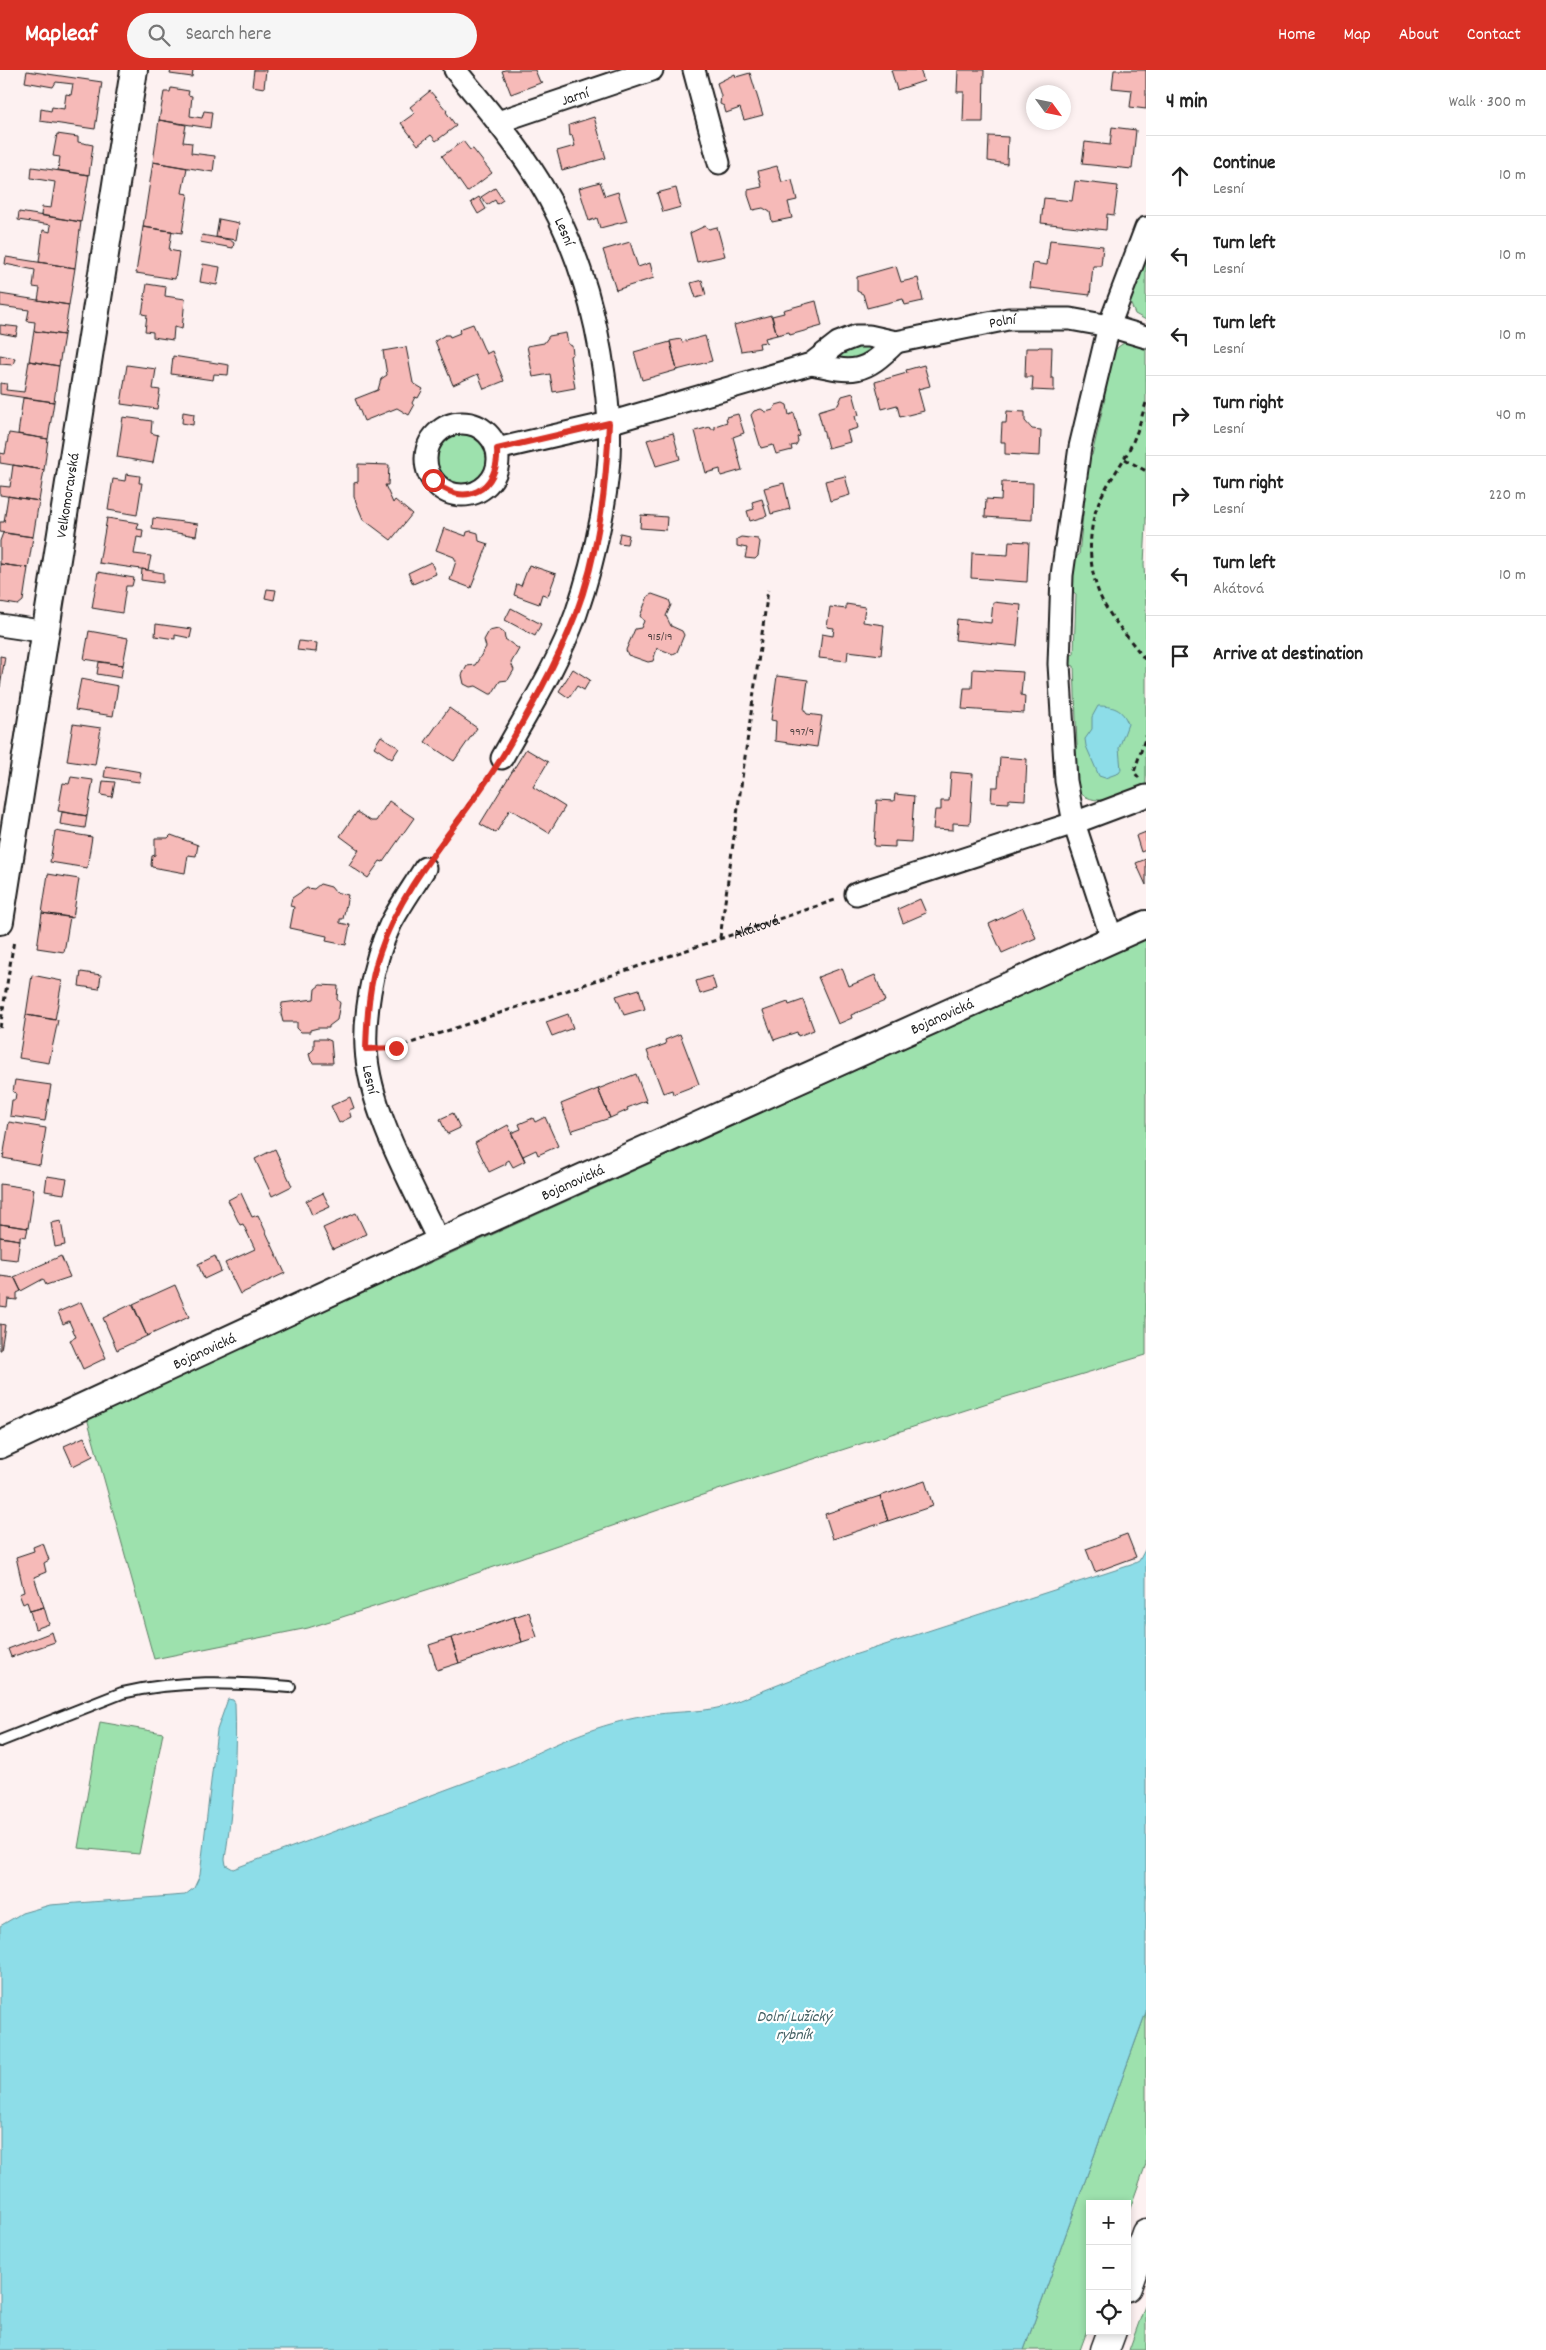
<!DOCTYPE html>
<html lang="en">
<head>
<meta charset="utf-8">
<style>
	:root { --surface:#fff; --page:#f6f6f6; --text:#222; --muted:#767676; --line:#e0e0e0; --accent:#d93025 }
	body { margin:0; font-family:Dekko,sans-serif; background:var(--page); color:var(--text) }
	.controls { position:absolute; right:15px; bottom:15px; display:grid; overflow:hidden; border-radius:0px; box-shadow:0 2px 8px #0003 }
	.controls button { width:45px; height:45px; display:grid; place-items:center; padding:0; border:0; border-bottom:1px solid var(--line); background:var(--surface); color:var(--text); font:25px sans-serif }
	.compass { position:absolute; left:1026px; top:15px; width:45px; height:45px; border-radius:50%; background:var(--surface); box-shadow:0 2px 8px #0003; rotate:123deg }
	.stop { position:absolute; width:15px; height:15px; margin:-11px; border:4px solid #d93025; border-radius:50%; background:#fff }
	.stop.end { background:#d93025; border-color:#fff; box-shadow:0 1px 5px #0008 }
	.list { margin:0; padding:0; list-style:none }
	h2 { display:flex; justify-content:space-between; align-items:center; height:65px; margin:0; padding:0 20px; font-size:21px }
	h2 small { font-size:16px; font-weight:400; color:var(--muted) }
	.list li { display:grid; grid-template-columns:32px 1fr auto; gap:15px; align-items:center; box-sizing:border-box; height:80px; padding:0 20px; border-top:1px solid var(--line) }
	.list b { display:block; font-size:19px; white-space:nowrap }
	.list p { margin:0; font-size:16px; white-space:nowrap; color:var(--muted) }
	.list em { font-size:16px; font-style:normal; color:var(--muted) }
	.icon { flex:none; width:28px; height:28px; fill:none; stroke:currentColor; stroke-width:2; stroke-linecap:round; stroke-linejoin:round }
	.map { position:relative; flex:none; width:1146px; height:2280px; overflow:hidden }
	header { display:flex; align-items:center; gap:30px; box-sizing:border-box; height:70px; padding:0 25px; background:var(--accent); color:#fff }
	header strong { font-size:24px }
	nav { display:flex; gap:28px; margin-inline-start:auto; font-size:18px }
	.search { width:350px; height:45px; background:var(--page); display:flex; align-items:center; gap:12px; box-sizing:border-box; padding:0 18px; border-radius:28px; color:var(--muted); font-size:19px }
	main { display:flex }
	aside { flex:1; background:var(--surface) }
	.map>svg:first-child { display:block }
</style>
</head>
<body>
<header>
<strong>Mapleaf</strong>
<div class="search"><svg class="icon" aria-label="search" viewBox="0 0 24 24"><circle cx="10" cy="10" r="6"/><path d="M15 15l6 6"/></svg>Search here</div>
<nav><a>Home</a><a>Map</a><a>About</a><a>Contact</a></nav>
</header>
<main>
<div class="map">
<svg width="1146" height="2280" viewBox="0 0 1146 2280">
	<rect width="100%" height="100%" fill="#fdf1f1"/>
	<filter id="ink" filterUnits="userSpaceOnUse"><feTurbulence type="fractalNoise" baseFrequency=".02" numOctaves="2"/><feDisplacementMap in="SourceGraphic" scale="10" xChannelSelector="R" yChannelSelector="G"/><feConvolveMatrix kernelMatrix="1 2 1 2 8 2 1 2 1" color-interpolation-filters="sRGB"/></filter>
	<g filter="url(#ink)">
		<path fill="#9de1ad" stroke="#5c7e64" d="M1146 188V250L1135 244 1129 230 1143 190Z
			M1127 272 1146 276V454L1144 494 1146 538V716C1120 725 1095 742 1074 717L1073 680 1077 676 1074 596 1069 595 1068 586 1074 584 1076 524 1070 519 1074 488 1079 485 1089 386 1092 385 1105 328 1102 324C1106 306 1106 279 1127 272Z
			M850 276H870L871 280C864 293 849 290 836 289L838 283Z
			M433 389a30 30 0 1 1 60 0a30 30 0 1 1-60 0Z
			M1146 869V1285L1006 1327 693 1428 445 1514 308 1558 154 1589 87 1348Z
			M100 1652 163 1663 139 1784 78 1778Z
			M1146 1942V2094L1127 2147V2134H1090V2253L1080 2280H1024Z
			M1146 2233V2280H1129Z"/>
		<path fill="#8ddde8" stroke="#609096" d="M1098 636C1113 636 1123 639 1128 654L1119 678 1121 700 1119 703 1105 708 1099 706 1086 676 1085 669 1092 659V647Z
			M1146 1478V1942L1024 2280H0V1856L22 1843 50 1835 185 1825 194 1818 200 1805 217 1660 228 1629 233 1630 235 1633C237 1685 233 1737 225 1789L226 1795 233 1799 515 1694C556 1672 600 1654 645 1646 671 1641 697 1643 722 1637L854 1585 1131 1495 1139 1491Z"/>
		<path fill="#f6bab8" stroke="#1c1c1c" d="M171 0H193L192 7 170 4Z
			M254 0H266L264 18 252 16Z
			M505 0H535L540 12H543L511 24 502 1Z
			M891 0H920L924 11 897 20Z
			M958 0H984L983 52H963L964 22H957Z
			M1114 0H1146V39L1130 37 1132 20 1112 18Z
			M27 1 102 12 95 59 40 51 41 39 51 41 52 37 64 39 66 24 71 25 73 14 56 12 53 17 25 12Z
			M750 3 763 45 744 50 740 38 726 43 724 36 720 34 721 26 717 13 735 4 736 7Z
			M171 18 189 21 188 25 192 26 190 46 202 48 204 41 212 42 210 58 159 50 164 22H170Z
			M430 21 447 41 446 42 456 56 436 71 431 65 418 75 401 53 415 43 410 37Z
			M594 47 606 88 562 100 557 81 575 76 572 65 570 66 569 55Z
			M159 50 186 55 183 72 192 73 191 83 215 86 213 102 153 92Z
			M1112 57 1136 60 1132 99 1082 94 1085 72 1110 75Z
			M57 64 78 67V72L93 75 89 105 58 100 60 87 53 86Z
			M989 66 1008 67 1007 94 988 91Z
			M463 71 470 80 473 79 492 103 467 122 442 86Z
			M153 92 187 98 182 123 188 124 182 163 143 157Z
			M777 96 782 112 792 110 797 130 788 132 792 148 772 152 770 142 763 138 753 140 748 125V120L762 117 758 101Z
			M32 97 89 105 81 152 41 145 42 137 51 138 55 112 31 108Z
			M1075 111 1118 116 1114 145 1107 144 1106 160 1041 153 1044 128 1072 131Z
			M600 112 605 126 618 122 627 151 600 158 597 148 589 151 579 118Z
			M495 118 503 130 497 134 495 130 487 135 481 127Z
			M676 118 681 137 663 142 657 123Z
			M479 127 486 139 478 144 471 132Z
			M19 142 81 152 75 198 39 192 43 160 50 162 51 155 18 150Z
			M219 149 239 153 236 170 216 167Z
			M705 156 709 159 717 157 725 186 697 192 690 163Z
			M143 157 172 161 169 180 179 182 175 209 136 203Z
			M202 165 230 170 234 173 233 178 200 172Z
			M1050 170 1103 176 1101 196H1093L1090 225 1030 218 1033 193 1047 195Z
			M630 172 638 197 650 193 654 208 616 220 603 180Z
			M6 187 75 198 69 235 38 230 40 218 33 217 35 200 5 194Z
			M203 194 220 197 217 215 200 212Z
			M896 196 901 212 918 208 923 231 905 235 903 229 867 238 863 224 857 221V207Z
			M702 210 706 225 696 228 691 213Z
			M147 214 166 217 165 226 185 229 182 259 174 257 173 270 153 267V262L145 261 147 245 142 244Z
			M0 224 69 235 64 265 34 261 35 252 27 251 29 240 0 236Z
			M816 231 822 256 790 265 789 262 777 265 772 246 784 243 783 240Z
			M771 245 777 265 765 268 767 274 766 272 759 273 760 278 741 281 734 255Z
			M473 254 486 284 492 281 504 311 484 319 478 304 453 315 435 271 445 265H449L450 267 460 263 459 261 462 258Z
			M0 255 18 257 16 266 0 263Z
			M34 261 64 265 59 296 29 291Z
			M566 263 568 274 572 276 573 284 570 286 575 318 553 322 550 304 533 307 527 276 544 273 549 266Z
			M705 266 712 291 677 300 670 271 681 269 682 272Z
			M670 272 677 300 642 310 634 282Z
			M406 277 413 313 423 319 418 328 415 327 412 333 414 336 409 345 397 338 364 351 355 329 378 320 381 309 387 305 383 281Z
			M1039 277H1052L1051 308H1054V321L1032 320 1033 307H1025L1026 278H1038Z
			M0 285 15 288 13 295 0 294Z
			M173 286 229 295 228 305 214 304 213 310 171 304Z
			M29 291 59 296 54 332 0 324V313L7 314 6 320 24 322Z
			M127 295 156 299 153 319 160 320 157 339 121 334Z
			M924 295 930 316 918 319 924 341 900 347 897 335 882 339 875 312 907 303 906 300Z
			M853 323 859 345 855 346 858 358 847 361 850 372 828 378 818 341 838 335 842 326Z
			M23 328 54 332 48 369 18 364Z
			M783 333 787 335 789 345 794 343 800 366 797 367 798 371 796 375 791 376 792 380 776 384 773 375 761 378 751 345 754 341 761 339 766 342 773 340 776 335Z
			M1007 341 1025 342V351L1032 359 1041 360 1040 386 1005 384V372H1001L1002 353H1006Z
			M183 342 194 344 193 355 182 353Z
			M738 344 744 363 733 367 742 400 721 406 720 399 706 403 695 361 710 357 711 359H715V356L727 352 726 347Z
			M123 347 152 351 151 363 158 365 153 393 117 387Z
			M9 363 48 369 44 400 0 393V383L5 384Z
			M673 363 680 389 656 396 647 370Z
			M358 394 389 395 388 415H385L393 433 395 430 412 444 391 470 363 449 354 427V413L358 412Z
			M13 395 44 400 39 431 0 425V416L10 417Z
			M126 404 140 406 139 413H142L137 445 108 440 113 409 125 411Z
			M845 406 850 425 830 431 825 411Z
			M1002 412 1033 413 1032 450 985 447 986 429 1001 430Z
			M784 413 790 439 771 444 764 418Z
			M8 426 39 431 33 467 0 462V452H4Z
			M762 429 767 446 750 451 747 441 754 439 752 432Z
			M641 445 667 447 666 460 640 458Z
			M107 448 139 453 137 459 143 460 142 468 137 467 134 484 151 486 148 500 99 493Z
			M153 448 198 454 196 466 152 459Z
			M444 458 466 466 467 462 471 461 478 463 479 471 488 474 471 518 450 510 456 491 454 487 436 480Z
			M3 463 33 467 28 498 0 494V471Z
			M620 463 629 465 627 474 618 473Z
			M741 467 758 469 760 472 758 486 755 489 745 488 747 478 737 476V469Z
			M1009 471 1029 472 1027 512 971 508 972 483 1008 485Z
			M431 492 436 504 413 514 408 503Z
			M0 494 28 498 23 531 18 535 0 532Z
			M529 495 556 504 548 526 542 524 539 534 514 525 517 514 521 516Z
			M142 499 163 503V513L141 510Z
			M98 502 134 508 132 516H126L122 543 92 538Z
			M267 519 276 520 274 530 265 528Z
			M652 524 669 530 671 535 666 546 671 556 682 561 684 565 677 582 673 584 657 578 653 591 648 592 628 585 626 580 635 559 641 558 644 551 640 546 648 526Z
			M993 532 1021 535 1017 576 955 570 957 549 991 553Z
			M846 534 865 537 863 552 884 555 881 585 848 581 847 591 819 588 822 564 833 566 834 558 827 557 830 537 846 539Z
			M511 538 541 554 535 566 505 550Z
			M156 554 192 559 190 568 175 565V569L155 566Z
			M498 559 504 563 505 569 519 579 511 593 514 600 508 610 500 611 492 624H490L476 616 470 617 464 614 462 605 467 596 475 595 477 592 486 577 484 570 489 561Z
			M89 561 128 568 123 595 84 589Z
			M299 571 317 573 316 582 297 580Z
			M0 586 5 587 0 617Z
			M99 592 123 595 121 608 97 604Z
			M573 599 590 610 584 620 577 616 569 628 559 621Z
			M973 599 1023 602 1021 625 1025 626 1024 643 962 639 964 618H972Z
			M777 606 808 610 804 640 807 644 822 646 817 677 775 671 776 651 771 650Z
			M81 609 118 616 113 646 75 640Z
			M449 638 477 658 454 691 425 672Z
			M73 654 101 658 95 695 67 691Z
			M381 666 399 678 392 689 374 677Z
			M526 679 548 692 533 717 565 737 549 763 510 739 496 763 480 754Z
			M1000 687 1027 689 1025 730 1009 729V733L991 732 992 717H998Z
			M106 696 141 702 139 712 104 707Z
			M951 702 973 704 970 754 953 753V760L933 759 935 740H941V731H949Z
			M71 707 93 710 87 746 58 741 63 713 69 714Z
			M103 711 115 712 112 727 101 725Z
			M895 724 914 726 911 772 895 771V777L874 776 877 730 894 731Z
			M389 731 414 748 383 792 380 791 368 808 349 795 359 780 340 766 357 742 371 751H376Z
			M62 742 87 746 85 758 60 754Z
			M55 761 92 767 87 798 50 792Z
			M1146 762V780L1141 782 1136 766Z
			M171 765 198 775 196 786 188 785 185 803 152 797 151 795 152 786 155 785V768H168Z
			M1146 789V815L1136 793Z
			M48 804 79 809 73 848 42 843Z
			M320 814 331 817 335 822 348 825 343 849H340V853L350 855 346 875 326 871 327 866 290 858 294 837 290 836 292 828 307 818 314 819Z
			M920 829 926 843 903 853 898 839Z
			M1023 838 1036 868 1002 883 989 854Z
			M42 843 70 847 64 882 37 878Z
			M842 898 849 916 875 905 885 931 851 945 852 948 838 954 818 907Z
			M81 902 101 905 99 919 79 916Z
			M32 905 62 911 55 950 26 945Z
			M712 906 716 919 700 924 696 911Z
			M320 915 338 916 337 929 340 933 337 950 329 956V958H318L310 960V962H301L297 958V952H283L281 944 282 933 314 929 315 919Z
			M639 919 645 939 624 945 616 926Z
			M803 930 814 960 798 966 797 962 774 970 763 941 788 932 789 935Z
			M568 944 573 958 552 966 546 952Z
			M26 945 58 950 49 993 19 988Z
			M680 964 699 1014 673 1024 672 1020 663 1023 647 981 666 974 665 970Z
			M314 969H326L331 971 333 993H313L311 991 309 984 314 979Z
			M636 1004 647 1033 645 1031 627 1038 628 1040 610 1048 598 1019Z
			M15 1010 51 1015 45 1051 10 1046 12 1030H15L16 1023 13 1022Z
			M598 1019 610 1048 573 1060 572 1063 561 1034Z
			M350 1027 354 1038 349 1040 351 1047 339 1053 331 1036Z
			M453 1043 460 1058 447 1064 440 1049Z
			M545 1047 558 1076 538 1085 536 1080 523 1086 525 1091 511 1063 521 1059 519 1054 533 1048 535 1052Z
			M9 1052 46 1058 40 1095 3 1088Z
			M508 1055 525 1091 513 1097 509 1090 506 1092V1094L489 1102 475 1073Z
			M275 1079 292 1116 272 1126 255 1089Z
			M47 1106 67 1109 64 1124 45 1121Z
			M0 1114 34 1119 28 1158 0 1154Z
			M241 1123 252 1147 258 1145 285 1203 240 1224 225 1193 255 1179 243 1154 240 1155 228 1130Z
			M323 1123 330 1137 312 1145 306 1131Z
			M356 1143 366 1164 333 1179 323 1158Z
			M61 1151 65 1175 55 1177 51 1153Z
			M0 1154 28 1158 26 1167 20 1166V1170L0 1167Z
			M0 1167 20 1170 17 1190 0 1188Z
			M61 1186 70 1207 46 1215 43 1209 21 1221 14 1207Z
			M215 1186 221 1201 204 1209 198 1194Z
			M0 1206 15 1208 21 1221 17 1223V1230L8 1229 7 1237 0 1236Z
			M175 1215 189 1247 147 1266 133 1234Z
			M81 1232 106 1288 83 1299 70 1270 76 1267 69 1251 63 1254 58 1242Z
			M132 1234 147 1266 117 1280 103 1248Z
			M0 1254 5 1255 1 1280H0Z
			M84 1367 93 1386 73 1396 64 1376Z
			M925 1411 933 1436 888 1451 880 1426Z
			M880 1426 888 1451 833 1469 825 1444Z
			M1127 1464 1136 1487 1095 1502 1086 1479Z
			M43 1473 49 1490 44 1493 46 1502 34 1507 44 1537 30 1541 27 1532 23 1534 19 1524 24 1522 16 1487 34 1481 33 1477Z
			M44 1537 49 1554 35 1559 30 1541Z
			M529 1542 537 1567 522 1572 514 1547Z
			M514 1547 522 1572 459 1593 451 1568Z
			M52 1562 55 1572 11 1587 8 1579Z
			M451 1568 459 1593 437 1600 429 1575Z"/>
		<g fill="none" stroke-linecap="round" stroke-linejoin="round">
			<defs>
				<path id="service" d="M0 1671 122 1623C177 1610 234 1612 290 1617"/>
				<g id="minor">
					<path id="s2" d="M455 0C485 36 515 72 539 111 583 183 603 268 609 352 613 410 595 489 576 544 558 594 528 641 502 688"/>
					<path d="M694 0 719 93"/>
					<path id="s3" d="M498 52 652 0"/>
					<path d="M811 294C854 303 863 305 896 272"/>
					<circle cx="462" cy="389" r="36"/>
					<path id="s4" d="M497 379 609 353 811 294 838 273 856 266H869L896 272 1008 249H1070L1109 256 1146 267"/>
					<path d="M0 555 47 562"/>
					<path id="s5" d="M425 798C414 816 401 834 391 853 381 874 374 898 370 922 367 940 365 959 366 978 369 1041 413 1116 439 1172"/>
					<path d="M856 824 1074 753 1146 726"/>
					<path d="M1112 869 1074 753 1066 711 1059 594 1062 505 1080 377 1109 256 1146 158"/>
				</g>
				<g id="tertiary">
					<path id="s6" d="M0 851 134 0"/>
					<path id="s7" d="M0 1375 439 1172 1146 854"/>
				</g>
				<path id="primary" d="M1127 2217 1146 2163
					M1105 2280 1112 2261"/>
			</defs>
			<use href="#service" stroke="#1c1c1c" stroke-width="14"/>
			<use href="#minor" stroke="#1c1c1c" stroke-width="25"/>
			<use href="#tertiary" stroke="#1c1c1c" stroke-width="30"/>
			<use href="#primary" stroke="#1c1c1c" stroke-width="31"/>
			<g stroke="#1c1c1c" stroke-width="3" stroke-dasharray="5 4" stroke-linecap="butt">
				<path d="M1146 333C1142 345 1139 358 1134 369 1126 389 1112 406 1102 425 1085 459 1087 507 1107 539 1118 557 1134 574 1146 591"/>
				<path d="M1125 389 1146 401"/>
				<path d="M1139 708 1134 702 1146 666"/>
				<path d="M436 781 490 705"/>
				<path d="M720 868 768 520"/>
				<path d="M0 958 14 870"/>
				<path id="s1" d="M386 978H396L838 829"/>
			</g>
			<use href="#service" stroke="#fff" stroke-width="10"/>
			<use href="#minor" stroke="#fff" stroke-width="21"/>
			<use href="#tertiary" stroke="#fff" stroke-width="26"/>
			<use href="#primary" stroke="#fff" stroke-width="28"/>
		</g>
	</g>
	<g fill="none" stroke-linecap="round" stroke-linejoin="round" filter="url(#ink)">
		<path stroke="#d93025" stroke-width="6" d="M396 978 366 979C367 946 369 913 380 882 404 809 463 752 502 687 529 642 556 595 575 546 599 484 606 418 609 353L497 379C500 420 463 440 433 410"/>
	</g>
	<g text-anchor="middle" stroke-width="4.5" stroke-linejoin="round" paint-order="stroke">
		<g font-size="12" fill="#524443">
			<text x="660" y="570">915/19</text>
			<text x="802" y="665">997/9</text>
		</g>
		<g font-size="15" fill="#1c1c1c" stroke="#fff">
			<text dy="5" stroke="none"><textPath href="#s3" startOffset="81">Jarní</textPath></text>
			<text dy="5" stroke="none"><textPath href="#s2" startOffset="196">Lesní</textPath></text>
			<text dy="5" stroke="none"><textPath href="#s4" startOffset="528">Polní</textPath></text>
			<text dy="5" stroke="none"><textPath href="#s6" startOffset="431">Velkomoravská</textPath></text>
			<text dy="5" stroke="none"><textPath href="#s1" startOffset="390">Akátová</textPath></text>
			<text dy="5" stroke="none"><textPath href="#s7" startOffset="1035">Bojanovická</textPath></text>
			<text dy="5" stroke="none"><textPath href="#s5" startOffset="225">Lesní</textPath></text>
			<text dy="5" stroke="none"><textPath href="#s7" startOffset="630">Bojanovická</textPath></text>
			<text dy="5" stroke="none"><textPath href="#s7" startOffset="225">Bojanovická</textPath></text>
		</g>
		<g font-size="16" font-style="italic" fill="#446063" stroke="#fff">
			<text x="794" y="1951">Dolní Lužický<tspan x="794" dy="18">rybník</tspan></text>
		</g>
	</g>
</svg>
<div class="controls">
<button>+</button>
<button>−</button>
<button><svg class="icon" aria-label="locate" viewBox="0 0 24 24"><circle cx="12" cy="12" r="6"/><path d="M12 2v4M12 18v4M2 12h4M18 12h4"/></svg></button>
</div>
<svg class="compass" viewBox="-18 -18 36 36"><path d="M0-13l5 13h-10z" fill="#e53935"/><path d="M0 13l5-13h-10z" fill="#767676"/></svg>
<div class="stop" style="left:433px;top:410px"></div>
<div class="stop end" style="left:396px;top:978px"></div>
</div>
<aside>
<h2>4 min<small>Walk · 300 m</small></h2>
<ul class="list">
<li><svg class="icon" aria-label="ahead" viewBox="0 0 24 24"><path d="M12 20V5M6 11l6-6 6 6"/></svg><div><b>Continue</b><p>Lesní</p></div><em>10 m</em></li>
<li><svg class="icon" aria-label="left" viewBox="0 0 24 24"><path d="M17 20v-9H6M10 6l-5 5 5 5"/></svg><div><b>Turn left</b><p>Lesní</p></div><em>10 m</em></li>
<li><svg class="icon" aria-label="left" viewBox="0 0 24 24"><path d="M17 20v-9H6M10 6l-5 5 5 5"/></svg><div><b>Turn left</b><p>Lesní</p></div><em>10 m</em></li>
<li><svg class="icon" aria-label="right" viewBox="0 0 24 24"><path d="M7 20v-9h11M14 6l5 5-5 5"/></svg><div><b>Turn right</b><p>Lesní</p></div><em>40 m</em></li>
<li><svg class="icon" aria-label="right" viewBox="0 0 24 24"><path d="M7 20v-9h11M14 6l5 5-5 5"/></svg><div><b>Turn right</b><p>Lesní</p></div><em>220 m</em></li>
<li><svg class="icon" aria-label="left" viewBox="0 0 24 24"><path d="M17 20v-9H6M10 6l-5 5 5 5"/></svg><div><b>Turn left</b><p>Akátová</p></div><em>10 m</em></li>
<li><svg class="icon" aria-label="arrive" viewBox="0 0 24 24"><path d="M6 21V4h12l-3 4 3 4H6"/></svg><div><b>Arrive at destination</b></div></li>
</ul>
</aside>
</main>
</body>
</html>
